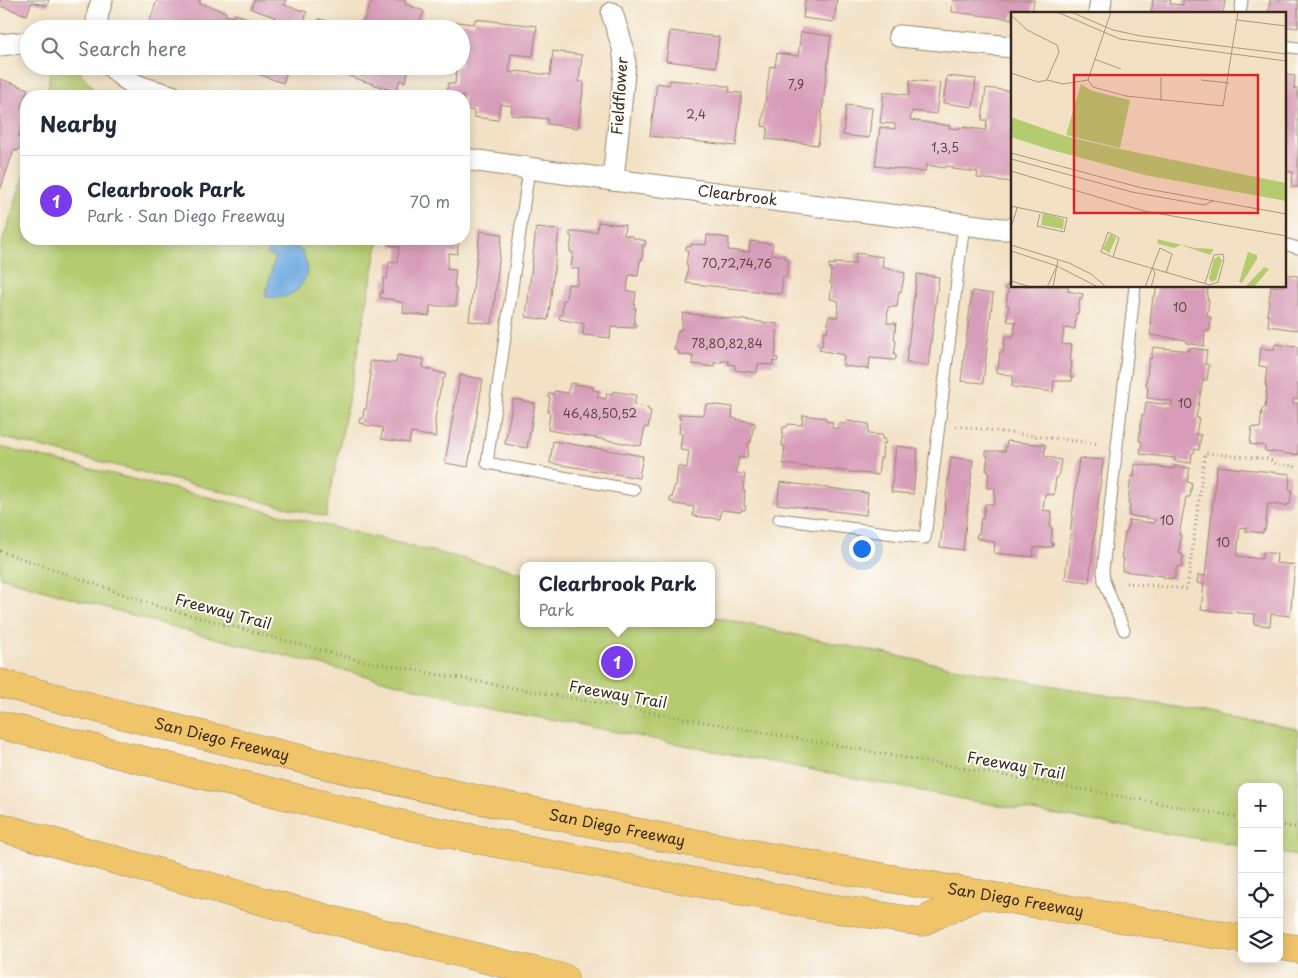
<!DOCTYPE html>
<html lang="en">
<head>
<meta charset="utf-8">
<style>
	:root { --surface:#fff; --page:#f2f2f3; --text:#1f2937; --muted:#747a83; --line:#e0e1e3; --accent:#7c3aed }
	body { margin:0; font-family:"Playpen Sans",sans-serif; background:var(--page); color:var(--text) }
	.controls { position:absolute; right:15px; bottom:15px; display:grid; overflow:hidden; border-radius:10px; box-shadow:0 2px 12px #0003 }
	.controls button { width:45px; height:45px; display:grid; place-items:center; padding:0; border:0; border-bottom:1px solid var(--line); background:var(--surface); color:var(--text); font:25px sans-serif }
	.you { position:absolute; left:861px; top:548px; width:18px; height:18px; margin:-12px; border:4px solid #fff; border-radius:50%; background:#1a73e8; box-shadow:0 0 0 8px #1a73e833 }
	.badge { display:grid; place-items:center; width:32px; height:32px; border-radius:50%; background:var(--accent); color:#fff; font-size:16px; font-weight:700 }
	.pin { position:absolute; translate:-50% -50%; border:2px solid #fff; box-shadow:0 1px 5px #0006 }
	.popup { position:absolute; left:520px; top:562px; width:195px; height:65px; box-sizing:border-box; display:grid; place-content:center; border-radius:10px; background:var(--surface); filter:drop-shadow(0 1px 4px #0005); font-size:16px; white-space:nowrap; color:var(--muted) }
	.popup b { font-size:19px; color:var(--text) }
	.popup::after { content:''; position:absolute; left:50%; top:100%; margin-left:-10px; border:10px solid transparent; border-top-color:var(--surface) }
	.list { margin:0; padding:0; list-style:none }
	h2 { display:flex; justify-content:space-between; align-items:center; height:65px; margin:0; padding:0 20px; font-size:21px }
	h2 small { font-size:16px; font-weight:400; color:var(--muted) }
	.list li { display:grid; grid-template-columns:32px 1fr auto; gap:15px; align-items:center; box-sizing:border-box; height:90px; padding:0 20px; border-top:1px solid var(--line) }
	.list b { display:block; font-size:19px; white-space:nowrap }
	.list p { margin:0; font-size:16px; white-space:nowrap; color:var(--muted) }
	.list em { font-size:16px; font-style:normal; color:var(--muted) }
	.icon { flex:none; width:28px; height:28px; fill:none; stroke:currentColor; stroke-width:2; stroke-linecap:round; stroke-linejoin:round }
	.map { position:relative; flex:none; width:1298px; height:978px; overflow:hidden }
	.search { position:absolute; background:var(--surface); box-shadow:0 2px 12px #0003; left:20px; top:20px; width:450px; height:55px; display:flex; align-items:center; gap:12px; box-sizing:border-box; padding:0 18px; border-radius:28px; color:var(--muted); font-size:19px }
	.panel { position:absolute; background:var(--surface); box-shadow:0 2px 12px #0003; left:20px; top:90px; width:450px; height:155px; border-radius:20px }
	.map>svg:first-child { display:block }
</style>
</head>
<body>
<div class="map">
<svg width="1298" height="978" viewBox="0 0 1298 978">
	<rect width="100%" height="100%" fill="#fdfcf7"/>
	<filter id="ink" filterUnits="userSpaceOnUse"><feTurbulence type="fractalNoise" baseFrequency=".02" numOctaves="2"/><feDisplacementMap in="SourceGraphic" scale="10" xChannelSelector="R" yChannelSelector="G"/><feConvolveMatrix kernelMatrix="1 2 1 2 8 2 1 2 1" color-interpolation-filters="sRGB"/></filter>
	<filter id="wash" filterUnits="userSpaceOnUse"><feTurbulence type="fractalNoise" baseFrequency=".0096" numOctaves="4" result="noise"/><feDisplacementMap in="SourceGraphic" scale="20" xChannelSelector="R" yChannelSelector="G"/><feGaussianBlur stdDeviation="1.12" result="paint"/><feColorMatrix in="noise" values="0 0 0 0 0 0 0 0 0 0 0 0 0 0 0 0 0 1.4 0 .05"/><feComposite in="paint" operator="in"/></filter>
	<g filter="url(#wash)">
		<rect width="100%" height="100%" fill="#f2e1c4"/>
		<path fill="#b5cb70" stroke="#787a47" d="M50 66 78 69 95 91 103 96H48Z
			M26 168V239H379L326 517 0 437V250Z
			M0 447 523 573V623H711V616C905 661 1101 695 1298 729V856L1279 853V787H1242V846L978 802 498 709 194 633 0 577Z"/>
		<path fill="#70abe0" stroke="#566a7f" d="M271 239C325 239 313 309 265 296L275 257 268 255Z"/>
		<g id="blocks">
			<path fill="#d79cb7" d="M0 0H49L47 6 32 2 27 15 0 6Z
				M157 0H201L199 3 226 12 225 15 233 17 235 14 271 26 275 17 251 9 254 0H286L284 5 307 12 302 29H147Z
				M372 0H406L405 4 424 11 419 24 424 25 423 29H360Z
				M805 0H837L834 22 803 18Z
				M953 0H1034L1032 14H1012V19L952 12Z
				M1153 0H1171L1170 4 1183 5V0H1225L1223 14H1151Z
				M1270 0H1298V28L1284 26V14H1268Z
				M319 19 344 27 343 29H315Z
				M475 19 537 26 533 56 511 54 509 72 515 73 516 71 550 75 553 51 582 55 579 82H584L578 128 547 124 548 119 511 115 512 106 500 104 498 120 474 117V111L464 109V96H446L448 83 455 84 457 67 461 66V29H457V22L474 24Z
				M670 31 719 37 716 67 666 61Z
				M801 32 831 36 818 145 766 139 768 127 762 126 770 66 775 67 777 53 798 56Z
				M254 66H289L283 83 252 72Z
				M349 66H410L405 82 400 80 396 92 346 75Z
				M1284 75 1295 76 1294 88 1298 89V187H1291L1293 172 1284 171Z
				M947 76 976 79 973 107 943 103Z
				M0 79 28 89 21 108 26 110V112L18 137 23 139 18 151 14 150 0 190Z
				M670 80 715 84 730 87 729 92 742 93 736 146 650 136 657 83 669 85Z
				M910 80 940 83 936 114 912 111 910 120 950 126 949 128 959 129V127L986 130 987 120H982L986 88 1012 91V182L977 178 978 172 953 169 954 167 946 166 945 168 926 165 925 172 875 166 880 127 895 129V124L880 123 884 92 909 95Z
				M846 105 872 108 869 138 843 135Z
				M598 222 625 225 624 235 633 236V238L646 241 645 245H643L642 260H640L638 276 629 275 627 291 636 292 634 308H636L634 324H636V328L611 327 610 338 583 335 584 324 559 319 560 315H562L563 300H566L568 284 577 285 579 269 571 268 573 252H570L572 236H570V232H597Z
				M536 228 559 230 548 320 526 317Z
				M480 231 502 234 492 324 469 321Z
				M707 235 729 238 728 250 749 252 750 241 773 244 771 254 786 256 785 259H789L786 277 783 276 781 294 686 283 688 266H686L688 250H686V246L691 247V244L706 245Z
				M392 239H459L457 254 449 253 447 269 456 270 454 287H456V306H430L429 316 403 313 404 303 395 301V300L380 298V293L382 294 384 278 387 279 389 262 397 263 399 247 391 246Z
				M856 253 883 257 882 267 905 273 901 292 899 291 897 307H888L887 323H896L894 340H896L894 355H896V359L894 360 870 358 869 369 843 366 844 355 819 350 820 346H822L824 331 827 332 829 316 837 317 839 301 830 299 832 284 830 283 831 268H829V264L834 265V263L855 264Z
				M917 274 939 277 928 366 906 363Z
				M1284 274 1298 276V330L1268 326 1269 315H1267L1271 286H1284Z
				M1006 285 1068 286V291L1083 294 1082 298H1080L1078 314 1076 313 1075 329 1064 328 1062 344 1072 345 1070 361 1072 362 1070 377H1073L1072 381H1054L1053 392 1012 387 1013 376 996 372V368H998L1000 352 1003 353 1005 337 1013 338 1016 322 1007 321 1009 305H1006L1008 290 1006 289Z
				M1157 286H1208L1207 299 1209 300 1207 316 1211 317 1210 331H1205L1204 346 1186 343V340L1150 335 1152 323H1150L1153 296H1155Z
				M972 291 993 294 983 383 961 381Z
				M683 313 778 324 775 358H778L777 362 773 361V365L758 364 757 373 735 370V365L728 364 729 361H721V363H714V367L692 364 693 356 678 354 679 351 674 350 678 330H681Z
				M1275 344 1298 347V399H1293V403H1298V455L1265 451V446L1250 444 1252 427 1260 428 1262 408H1265L1267 386H1265L1267 367 1259 366 1261 348 1274 350Z
				M1153 347 1189 351V348L1207 350 1205 364 1209 365 1207 380H1203L1196 418H1199L1196 434 1201 435 1199 450 1195 449 1194 453H1192L1191 463 1174 461 1175 458 1140 454 1142 441H1139L1142 414 1144 415 1146 402 1172 405V401L1147 398 1148 386H1146L1149 358 1151 359Z
				M397 355 424 359 423 368 446 374 445 378H443L441 389H440L435 419 436 437 411 433 409 443 381 439 383 428 365 425V424L359 423 360 418H363L364 409H366L371 374H370V361L396 363Z
				M460 375 483 379 468 467 445 463Z
				M570 383 593 387 592 390 599 391 597 397 606 399 607 393 613 394V391L636 395 634 405 648 407V410L651 411 648 428 645 427 641 446 548 430 550 413 548 412 550 397H548L549 393 554 394V391L568 393Z
				M513 399 535 403 527 448 505 444Z
				M706 404 733 407 732 418 755 423V428H753L751 442H749L747 458 739 457 736 473 745 474 743 491H745L744 506H746L745 510H741V512L721 510 720 519 693 516 694 507 674 504V502H670V497L672 498 674 486H676L678 466 687 468 689 451 680 450 682 434 679 433 681 418H679V414L704 415Z
				M803 415 826 418V421L833 422 832 428 838 429 839 423 846 424 847 421 869 424 868 434 883 435 882 439 886 440 885 444 883 443 882 458H880L878 475 783 464 785 446H782L783 427H787L788 424 802 425Z
				M553 441 643 456 639 478 550 463Z
				M1007 441 1046 445 1044 456 1061 460 1058 478 1056 477 1054 495 1045 494 1043 510 1052 511 1050 527 1052 528 1051 543H1053L1052 547 1034 548 1033 557 994 553 995 542 976 538 977 534H979L981 518 983 519 985 504H994L995 488H987L989 471H986L988 456H986V451H1005Z
				M896 446 918 449 913 494 891 492Z
				M951 457 973 460 963 550 940 547Z
				M1079 458 1103 460 1089 582 1065 579Z
				M1135 464 1174 469V466L1190 468 1187 482 1192 483 1190 497H1186L1179 535H1181L1179 554H1183L1182 567H1177L1174 579 1164 578V576L1122 571 1124 559 1121 558 1125 532H1127L1129 520 1154 523 1155 519 1129 516 1130 504 1128 503 1131 476 1134 477Z
				M1217 466 1290 474 1289 489 1292 490 1290 504H1287V506L1268 504 1265 530H1263V533L1245 531 1246 528 1240 527 1237 556 1262 559 1263 552 1277 554 1276 563 1295 565 1290 616 1271 614 1270 626 1254 624 1255 614 1201 610 1204 584 1197 583 1198 575 1205 576Z
				M780 482 868 493 866 515 777 504Z"/>
		</g>
	</g>
	<g filter="url(#ink)">
		<use href="#blocks" fill-opacity="0" stroke="#968671" stroke-width="1"/>
		<g fill="none" stroke-linecap="round" stroke-linejoin="round">
			<defs>
				<path id="lane" d="M1240 14 1242 0
					M1284 46 1298 48
					M529 169 487 463 634 490
					M1284 244 1298 248
					M779 519 925 538 964 224
					M1124 630 1104 581 1103 570 1135 286"/>
				<g id="street">
					<path d="M612 13 623 48 625 64 613 180"/>
					<path d="M1099 14 1101 0"/>
					<path d="M96 29 98 13 102 0"/>
					<path d="M899 36 1012 47"/>
					<path d="M0 45 29 42"/>
					<path d="M111 66C129 86 147 89 172 96"/>
					<path id="s1" d="M464 159 613 180 1002 229H1012"/>
				</g>
				<g id="highway">
					<path id="s2" d="M0 683C226 743 454 798 683 841 869 876 1055 907 1242 939"/>
					<path d="M0 725 409 826 824 907 921 922 981 894"/>
					<path d="M0 827C187 881 375 934 564 978"/>
					<path d="M1279 946 1298 949"/>
				</g>
			</defs>
			<use href="#lane" stroke="#968671" stroke-width="13"/>
			<use href="#street" stroke="#968671" stroke-width="23"/>
			<use href="#highway" stroke="#968671" stroke-width="29"/>
			<path stroke="#968671" stroke-width="3" stroke-dasharray="1 4" stroke-linecap="butt" d="M956 426 1099 444
				M0 551 160 607 358 660 1242 818
				M1126 583 1187 589 1205 453 1269 459 1276 464 1298 467
				M1279 825 1298 828"/>
			<use href="#lane" stroke="#fff" stroke-width="11"/>
			<use href="#street" stroke="#fff" stroke-width="21"/>
			<use href="#highway" stroke="#f0c469" stroke-width="28"/>
		</g>
	</g>
	<g text-anchor="middle" stroke-width="4" stroke-linejoin="round" paint-order="stroke">
		<g font-size="12" fill="#624644">
			<text x="796" y="89">7,9</text>
			<text x="696" y="119">2,4</text>
			<text x="945" y="152">1,3,5</text>
			<text x="737" y="268">70,72,74,76</text>
			<text x="1180" y="312">10</text>
			<text x="727" y="348">78,80,82,84</text>
			<text x="1185" y="408">10</text>
			<text x="600" y="418">46,48,50,52</text>
			<text x="1167" y="525">10</text>
			<text x="1223" y="547">10</text>
		</g>
		<g font-size="15" fill="#3b2a1e" stroke="#fdfcf7">
			<text transform="translate(620 96) rotate(-86)" y="5">Fieldflower</text>
			<text dy="5" stroke="none"><textPath href="#s1" startOffset="276">Clearbrook</textPath></text>
			<text transform="translate(223 612) rotate(15)" y="5">Freeway Trail</text>
			<text transform="translate(618 695) rotate(10)" y="5">Freeway Trail</text>
			<text dy="5" stroke="none"><textPath href="#s2" startOffset="229">San Diego Freeway</textPath></text>
			<text transform="translate(1016 766) rotate(10)" y="5">Freeway Trail</text>
			<text dy="5" stroke="none"><textPath href="#s2" startOffset="634">San Diego Freeway</textPath></text>
			<text dy="5" stroke="none"><textPath href="#s2" startOffset="1039">San Diego Freeway</textPath></text>
		</g>
	</g>
	<g transform="translate(1011 12)">
		<rect width="275" height="275" fill="#f2e1c4"/>
		<path d="M70 72 81 79 119 88 109 136 55 123ZM0 105 54 124 109 137 275 171V189L134 163 37 137 0 125ZM32 201 53 207 52 217 30 213ZM99 222 105 226 98 241 92 237ZM146 227 184 236 203 237 199 243 170 233 163 236 147 232ZM237 240 246 243V247L231 271 228 270ZM208 244 211 248 205 268 200 270 198 266 203 247ZM253 255 258 257 243 275H234Z" fill="#b5cb70"/>
		<path fill="none" stroke="#a99882" stroke-width="1" d="M46 0 109 27 275 49M60 0 102 18 130 24 275 42M0 3 16 18 46 33 48 40 36 68M226 8 275 14M83 47 110 57M0 61 27 70 36 68 52 72 77 68M150 65V89M77 68 82 75 115 84 212 94 227 0M77 68 100 0M190 68 218 71M0 141 131 176 275 202M0 147 121 180 193 193 202 189M0 159 133 199 275 224M0 194 56 206 53 220 26 214 29 202M0 216 6 196M0 233 58 251 80 262 95 275M0 239 46 254 87 275M102 245 90 240 97 220 108 226 102 245 199 273 207 270 213 247 212 242 203 243 194 271M0 269 20 275M36 275 46 254M42 275 47 248M134 275 149 236 161 242 155 261M140 275 144 262 142 257"/>
		<path fill="#d62828" fill-opacity="0.15" stroke="#d62828" stroke-width="2.5" d="M63 63H247V201H63Z"/>
		<rect width="275" height="275" fill="none" stroke="#3b2a1e" stroke-width="2.5"/>
	</g>
</svg>
<div class="controls">
<button>+</button>
<button>−</button>
<button><svg class="icon" aria-label="locate" viewBox="0 0 24 24"><circle cx="12" cy="12" r="6"/><path d="M12 2v4M12 18v4M2 12h4M18 12h4"/></svg></button>
<button><svg class="icon" aria-label="layers" viewBox="0 0 24 24"><path d="M12 4l9 5-9 5-9-5zM3 14l9 5 9-5"/></svg></button>
</div>
<div class="you"></div>
<div class="pin badge" style="left:617px;top:662px">1</div>
<div class="popup"><b>Clearbrook Park</b>Park</div>
<div class="search"><svg class="icon" aria-label="search" viewBox="0 0 24 24"><circle cx="10" cy="10" r="6"/><path d="M15 15l6 6"/></svg>Search here</div>
<section class="panel">
<h2>Nearby<small></small></h2>
<ul class="list">
<li><span class="badge">1</span><div><b>Clearbrook Park</b><p>Park · San Diego Freeway</p></div><em>70 m</em></li>
</ul>
</section>
</div>
</body>
</html>
